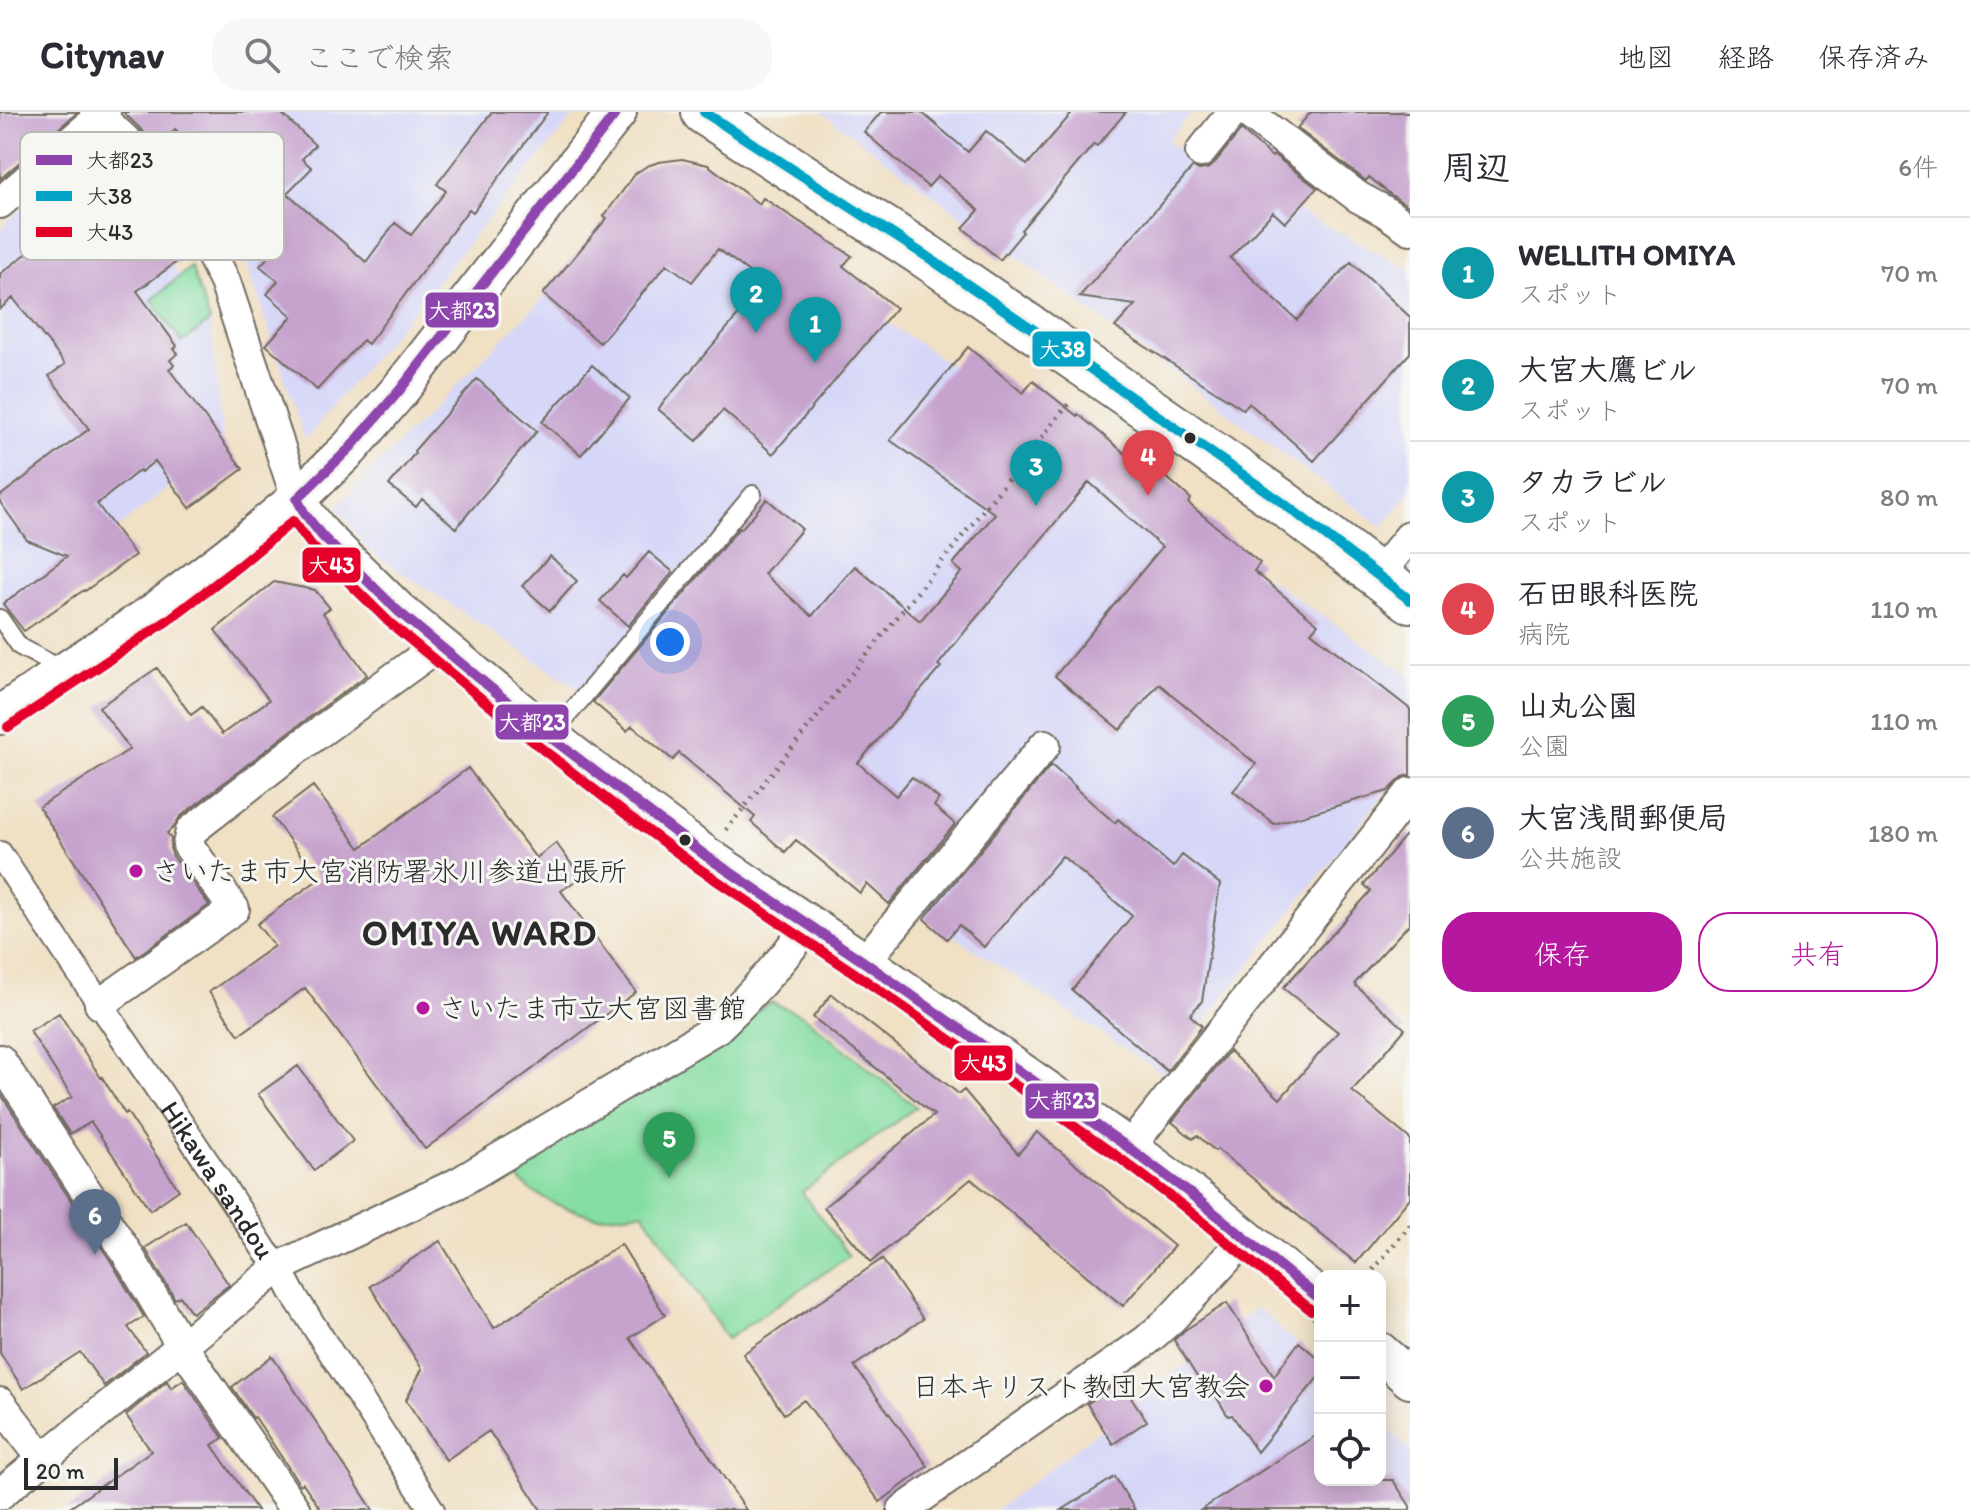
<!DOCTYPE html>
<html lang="ja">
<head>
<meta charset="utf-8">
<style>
	:root { --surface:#fff; --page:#f7f7f7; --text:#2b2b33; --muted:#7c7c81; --line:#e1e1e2; --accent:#b5179e }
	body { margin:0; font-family:Itim,"Klee One",sans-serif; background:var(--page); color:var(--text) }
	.controls { position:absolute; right:24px; bottom:24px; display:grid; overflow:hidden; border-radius:16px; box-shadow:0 4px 20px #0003 }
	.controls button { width:72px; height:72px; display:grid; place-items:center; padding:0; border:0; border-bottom:2px solid var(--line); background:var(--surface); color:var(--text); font:40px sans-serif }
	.scale { position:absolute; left:24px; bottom:20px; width:94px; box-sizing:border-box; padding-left:8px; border:4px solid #2b2b2b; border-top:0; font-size:22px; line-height:28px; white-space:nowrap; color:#2b2b2b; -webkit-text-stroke:6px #f6f6f2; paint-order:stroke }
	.you { position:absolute; left:670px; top:530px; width:28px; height:28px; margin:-20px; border:6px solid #fff; border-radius:50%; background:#1a73e8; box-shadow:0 0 0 12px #1a73e833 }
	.badge { display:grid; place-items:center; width:52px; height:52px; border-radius:50%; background:var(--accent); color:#fff; font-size:26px; font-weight:700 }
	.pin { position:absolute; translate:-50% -66px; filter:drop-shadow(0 2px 4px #0008) }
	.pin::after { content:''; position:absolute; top:42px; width:28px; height:24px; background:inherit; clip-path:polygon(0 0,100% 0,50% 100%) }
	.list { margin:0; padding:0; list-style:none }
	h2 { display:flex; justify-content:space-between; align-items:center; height:104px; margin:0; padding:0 32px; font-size:34px }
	h2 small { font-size:26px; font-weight:400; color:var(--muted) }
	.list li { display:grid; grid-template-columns:52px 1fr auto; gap:24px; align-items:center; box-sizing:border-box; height:112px; padding:0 32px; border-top:2px solid var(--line) }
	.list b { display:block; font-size:30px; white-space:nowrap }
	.list p { margin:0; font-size:26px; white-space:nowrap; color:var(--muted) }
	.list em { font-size:26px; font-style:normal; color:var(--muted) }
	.actions { display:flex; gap:16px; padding:24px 32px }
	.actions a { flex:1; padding:18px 0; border:2px solid var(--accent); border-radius:32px; text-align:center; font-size:28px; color:var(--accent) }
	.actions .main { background:var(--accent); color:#fff }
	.icon { flex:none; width:44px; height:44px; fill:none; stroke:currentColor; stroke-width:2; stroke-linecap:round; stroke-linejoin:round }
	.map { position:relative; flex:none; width:1410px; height:1398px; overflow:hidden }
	header { display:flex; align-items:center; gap:48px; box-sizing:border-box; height:112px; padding:0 40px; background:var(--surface); border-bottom:2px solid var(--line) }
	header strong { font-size:38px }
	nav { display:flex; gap:44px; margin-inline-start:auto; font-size:28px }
	.search { width:560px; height:72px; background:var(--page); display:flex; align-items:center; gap:20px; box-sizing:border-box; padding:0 28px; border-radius:32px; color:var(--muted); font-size:30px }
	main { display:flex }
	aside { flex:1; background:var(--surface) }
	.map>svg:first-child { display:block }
</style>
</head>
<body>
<header>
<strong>Citynav</strong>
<div class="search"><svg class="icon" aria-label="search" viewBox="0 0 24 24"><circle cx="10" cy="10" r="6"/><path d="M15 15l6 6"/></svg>ここで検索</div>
<nav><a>地図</a><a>経路</a><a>保存済み</a></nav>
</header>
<main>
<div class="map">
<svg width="1410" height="1398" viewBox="0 0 1410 1398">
	<rect width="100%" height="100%" fill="#f6f6f2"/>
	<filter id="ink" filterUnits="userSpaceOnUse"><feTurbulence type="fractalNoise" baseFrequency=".0125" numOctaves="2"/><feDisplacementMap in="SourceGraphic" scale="16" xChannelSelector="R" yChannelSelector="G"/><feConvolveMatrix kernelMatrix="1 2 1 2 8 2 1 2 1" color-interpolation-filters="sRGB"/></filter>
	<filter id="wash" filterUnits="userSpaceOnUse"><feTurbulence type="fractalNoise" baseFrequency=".006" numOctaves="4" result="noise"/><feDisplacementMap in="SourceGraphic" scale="32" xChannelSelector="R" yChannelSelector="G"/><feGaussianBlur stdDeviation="1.8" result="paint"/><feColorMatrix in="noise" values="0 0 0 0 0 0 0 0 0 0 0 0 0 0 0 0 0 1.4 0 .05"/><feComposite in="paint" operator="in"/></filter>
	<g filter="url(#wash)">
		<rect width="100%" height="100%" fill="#f0e0c4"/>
		<path fill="#d6d7f8" d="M145 0H577L305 328 227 91Z
			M821 0H1192L1167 30 1410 158V380L1382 415Z
			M88 32 210 209 223 332 0 510V117Z
			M667 62 1410 563V649L1163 962 366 437 337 394Z
			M1258 1196 1320 1254V1368H1380V1310L1410 1338V1398H996Z"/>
		<path fill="#84dda2" stroke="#588466" stroke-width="2" d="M191 155 210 209 182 231 152 188Z
			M771 890 804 904 916 995 802 1080 849 1144 727 1227 643 1100 596 1105 555 1092 530 1078 505 1054Z"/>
		<g id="blocks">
			<path fill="#c6a3cd" d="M0 0H78L0 67Z
				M123 0H280L315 33 302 47 312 56 287 81 366 150 395 111 411 123 446 79 437 72 492 0H548L473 100 469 97 368 232 363 228 317 278 266 233 292 204 267 182 278 169 260 154 280 132 218 73 227 64 175 17 158 34Z
				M881 0H921L968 40 986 19 1027 53 1073 0H1126L1097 34 1094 32 1050 84 1021 118 1023 120 1000 148 963 116 979 98 938 64 928 75 864 20Z
				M1311 0H1410V95L1390 82 1369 65 1366 69 1297 16Z
				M1241 18 1272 45 1274 43 1317 76 1285 111 1273 100 1230 146 1297 208 1351 150 1410 205V241L1314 349 1249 291 1243 297 1115 215 1135 193 1079 185 1193 55 1199 58 1207 57 1214 52Z
				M682 47 708 53 759 92 763 86 852 144 843 154 896 196 773 342 723 298 697 329 658 297 765 172 718 137 692 170 667 152 600 231 543 182 607 106 604 104 636 61 647 54 659 50Z
				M110 73 150 118 156 113 182 146 137 179 177 234 174 237 178 241 170 248 174 253 169 257 243 357 190 396 155 349 141 360 140 358 97 392 135 443 85 479 84 478 24 519 3 492 67 444 27 428 0 390V384L89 317 49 264 65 252 13 186 0 197V162L56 119 47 110 76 85 83 94Z
				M968 235 1023 281 1033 269 1077 304 1078 302 1140 354 1146 347 1191 387 1188 391 1260 451 1254 459 1318 512 1311 520 1410 597V663L1403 665 1388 679 1274 712 1233 679 1256 652 1159 572 1120 618 1055 564 1162 435 1089 370 967 517 938 553 941 555 858 651 896 684 912 665 939 687 934 694 955 712 889 792 867 772 860 781 796 728 785 740 751 710 755 705 679 641 673 648 632 614 627 619 593 590 739 416 741 417 767 387 802 417 764 462 812 504 855 454 920 509 962 460 953 452 995 402 890 328Z
				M592 253 630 286 581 343 542 310Z
				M477 267 537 319 456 416 422 387 416 395 389 373 415 341 414 339Z
				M649 440 673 460 628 514 600 489 623 463 626 466Z
				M550 444 577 469 550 499 522 474Z
				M274 470 315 478 330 496 323 501 367 563 288 621 180 705 173 716 167 721 171 727 170 736 173 744 209 793 136 845 39 695 130 637 99 595 157 556 191 603 202 595 222 622 269 588 215 518Z
				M1051 653 1076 675 1075 676 1115 711 1118 707 1173 755 1182 743 1220 772 1202 889 1190 903 1202 914 1167 959 1072 878 1132 804 1062 744 984 835 959 813 947 827 924 807Z
				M468 656 536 746 556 731 581 765 561 779 636 880 425 1037 305 876 239 923 209 880 274 834 257 812 319 767 272 705 313 674 360 736Z
				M1410 718V811L1355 871 1356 874 1405 917 1352 979 1410 1027V1086L1356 1151 1217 1037 1215 1039 1197 1023 1193 1027 1172 1010 1229 939 1280 987 1338 920 1283 876 1371 779 1364 773Z
				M832 882 959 982 964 978 1018 1042 1037 1020 1174 1134 1123 1194 971 1067 871 1150 824 1095 934 1003 813 905Z
				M59 901 101 966 102 965 125 1002 127 1000 179 1078 150 1098 91 1010 70 1022 53 996 72 985 30 919Z
				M298 954 353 1029 314 1058 258 982Z
				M0 981 110 1148 144 1205 128 1215 146 1240 104 1274 80 1240 23 1277 0 1241Z
				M186 1110 229 1173 192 1201 180 1184 175 1187 145 1136Z
				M440 1129 494 1216 621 1132 665 1203 630 1226 746 1398H541L489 1319 446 1348 406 1288 422 1257 370 1174Z
				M882 1147 923 1207 854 1254 928 1354 880 1390 804 1288 784 1302 743 1242Z
				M1227 1191 1274 1264 1299 1230 1320 1248V1263L1257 1340 1232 1303 1228 1304 1214 1281 1209 1284 1174 1228 1185 1218Z
				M272 1244 314 1307 373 1398H321L303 1371 300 1373 255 1305 253 1306 232 1275Z
				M183 1268 223 1326 212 1333 257 1398H67L151 1339 126 1303 167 1269 171 1276Z
				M1120 1269 1147 1309 1113 1332 1087 1292Z
				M1320 1321V1368H1393L1410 1394V1398H1201Z
				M1115 1365 1135 1398H1062Z"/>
		</g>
	</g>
	<g filter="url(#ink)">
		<use href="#blocks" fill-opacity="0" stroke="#706a61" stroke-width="2"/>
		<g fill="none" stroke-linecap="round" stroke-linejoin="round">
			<defs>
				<path id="service" d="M0 506 20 535 66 559
					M550 625 753 382"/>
				<g id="pedestrian">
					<path id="s1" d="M0 742C87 876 180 1006 266 1140L279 1155 292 1180 432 1398"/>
				</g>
				<path id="minor" d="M95 0 149 50 172 75 192 103 225 170 297 387
					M1247 0 1358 85 1384 99 1410 117
					M1201 40 1233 0
					M0 91 105 0
					M1378 463 1410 424
					M864 850 1045 633
					M100 892 234 797 188 733 191 719 299 635 438 534
					M0 948 125 1138 182 1234 295 1398
					M1129 1036 1410 681
					M0 1291 43 1347
					M0 1382 279 1155 458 1071 717 916C751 884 780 851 808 814
					M903 1398 1146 1229 1171 1207 1246 1126"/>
				<path id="tertiary" d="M297 387 305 402 322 424 399 500 550 625 632 689 706 744 864 850 1129 1036 1192 1083 1320 1187
					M0 603 158 498 231 442 297 387 350 336 399 279 617 0
					M1380 1240 1410 1267"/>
				<path id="secondary" d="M704 0 926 144 1095 260 1279 388 1410 488"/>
			</defs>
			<use href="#service" stroke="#706a61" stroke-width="20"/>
			<use href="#pedestrian" stroke="#706a61" stroke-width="28"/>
			<use href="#minor" stroke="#706a61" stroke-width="34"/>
			<use href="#tertiary" stroke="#706a61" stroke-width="42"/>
			<use href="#secondary" stroke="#706a61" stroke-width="48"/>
			<path stroke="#706a61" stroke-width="5" stroke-dasharray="2 6" stroke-linecap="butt" d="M726 718 1071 289
				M1368 1164 1410 1113"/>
			<use href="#service" stroke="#fff" stroke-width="16"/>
			<use href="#pedestrian" stroke="#fff" stroke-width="24"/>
			<use href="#minor" stroke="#fff" stroke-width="30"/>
			<use href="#tertiary" stroke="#fff" stroke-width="38"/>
			<use href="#secondary" stroke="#fff" stroke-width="44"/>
			<defs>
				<path id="bus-1" d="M297 387 305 402 322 424 399 500 550 625 706 744 864 850 1129 1036 1192 1083 1320 1187
					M297 387 350 336 399 279 617 0"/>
				<path id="bus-2" d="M704 0 926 144 1095 260 1279 388 1410 488"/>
				<path id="bus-3" d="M8 615 167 509 240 453 293 409 312 434 390 511 541 636 623 700 698 756 856 862 1121 1047 1183 1094 1311 1198"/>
			</defs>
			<use href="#bus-1" stroke="#f6f6f2" stroke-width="16"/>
			<use href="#bus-2" stroke="#f6f6f2" stroke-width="16"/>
			<use href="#bus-3" stroke="#f6f6f2" stroke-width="16"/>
			<use href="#bus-1" stroke="#8e44ad" stroke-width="10"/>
			<use href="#bus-2" stroke="#02a3c6" stroke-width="10"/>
			<use href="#bus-3" stroke="#e4002b" stroke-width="10"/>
		</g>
	</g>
	<g fill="#2b2b2b" stroke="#f6f6f2" stroke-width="3">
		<circle cx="1190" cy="326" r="7"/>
		<circle cx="685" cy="728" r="7"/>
	</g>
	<g fill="#b5179e" stroke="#f6f6f2" stroke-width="3">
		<circle cx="136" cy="759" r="8"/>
		<circle cx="423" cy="896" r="8"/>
		<circle cx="1266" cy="1274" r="8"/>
	</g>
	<g text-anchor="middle" stroke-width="6" stroke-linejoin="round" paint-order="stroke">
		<g font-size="28" fill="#2b2b2b" stroke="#f6f6f2" text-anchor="start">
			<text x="152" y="769">さいたま市大宮消防署氷川参道出張所</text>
			<text x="439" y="906">さいたま市立大宮図書館</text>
			<text x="1250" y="1284" text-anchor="end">日本キリスト教団大宮教会</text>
		</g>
		<g font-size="28" fill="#2b2b2b" stroke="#f6f6f2">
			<text dy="10" stroke="none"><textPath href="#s1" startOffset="392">Hikawa sandou</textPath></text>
		</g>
		<g font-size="36" font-weight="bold" letter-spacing="2" fill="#2b2b2b" stroke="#f6f6f2">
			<text x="480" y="833">OMIYA WARD</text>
		</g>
	</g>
	<rect x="20" y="20" width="264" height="128" rx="12" fill="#f6f6f2" stroke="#b9b9b6" stroke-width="2"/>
	<rect x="36" y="43" width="36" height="10" fill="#8e44ad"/>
	<rect x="36" y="79" width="36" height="10" fill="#02a3c6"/>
	<rect x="36" y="115" width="36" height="10" fill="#e4002b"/>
	<g font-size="22" fill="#2b2b2b">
		<text x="86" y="56">大都23</text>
		<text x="86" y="92">大38</text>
		<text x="86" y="128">大43</text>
	</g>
	<g stroke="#f6f6f2" stroke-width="3">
		<rect x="424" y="179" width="76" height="38" rx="8" fill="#8e44ad"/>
		<rect x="1031" y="218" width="61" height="38" rx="8" fill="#02a3c6"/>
		<rect x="301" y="434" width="61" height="38" rx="8" fill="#e4002b"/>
		<rect x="494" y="591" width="76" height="38" rx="8" fill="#8e44ad"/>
		<rect x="953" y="932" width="61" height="38" rx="8" fill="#e4002b"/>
		<rect x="1024" y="970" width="76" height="38" rx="8" fill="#8e44ad"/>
	</g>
	<g font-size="22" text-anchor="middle" font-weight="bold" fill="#fff">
		<text x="462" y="206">大都23</text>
		<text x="1062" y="245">大38</text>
		<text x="331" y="461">大43</text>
		<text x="532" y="618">大都23</text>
		<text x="983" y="959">大43</text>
		<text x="1062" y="996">大都23</text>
	</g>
</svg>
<div class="controls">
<button>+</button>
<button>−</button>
<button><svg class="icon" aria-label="locate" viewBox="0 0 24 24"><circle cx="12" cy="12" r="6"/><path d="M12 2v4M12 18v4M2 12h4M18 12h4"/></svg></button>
</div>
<div class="scale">20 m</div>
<div class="you"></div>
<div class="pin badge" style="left:815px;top:251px;background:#0f9aa8">1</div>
<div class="pin badge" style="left:756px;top:221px;background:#0f9aa8">2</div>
<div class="pin badge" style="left:1036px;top:394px;background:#0f9aa8">3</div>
<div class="pin badge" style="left:1148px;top:384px;background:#e0444e">4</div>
<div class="pin badge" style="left:669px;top:1066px;background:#2e9e5b">5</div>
<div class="pin badge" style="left:95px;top:1143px;background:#5c6f8a">6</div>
</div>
<aside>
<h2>周辺<small>6件</small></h2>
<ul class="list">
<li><span class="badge" style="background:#0f9aa8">1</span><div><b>WELLITH OMIYA</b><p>スポット</p></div><em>70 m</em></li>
<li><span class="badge" style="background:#0f9aa8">2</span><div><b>大宮大鷹ビル</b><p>スポット</p></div><em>70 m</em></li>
<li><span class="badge" style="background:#0f9aa8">3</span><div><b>タカラビル</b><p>スポット</p></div><em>80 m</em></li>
<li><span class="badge" style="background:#e0444e">4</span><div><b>石田眼科医院</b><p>病院</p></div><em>110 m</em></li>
<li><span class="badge" style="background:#2e9e5b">5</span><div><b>山丸公園</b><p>公園</p></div><em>110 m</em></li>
<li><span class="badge" style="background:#5c6f8a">6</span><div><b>大宮浅間郵便局</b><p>公共施設</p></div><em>180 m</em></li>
</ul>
<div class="actions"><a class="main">保存</a><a>共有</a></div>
</aside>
</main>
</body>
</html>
